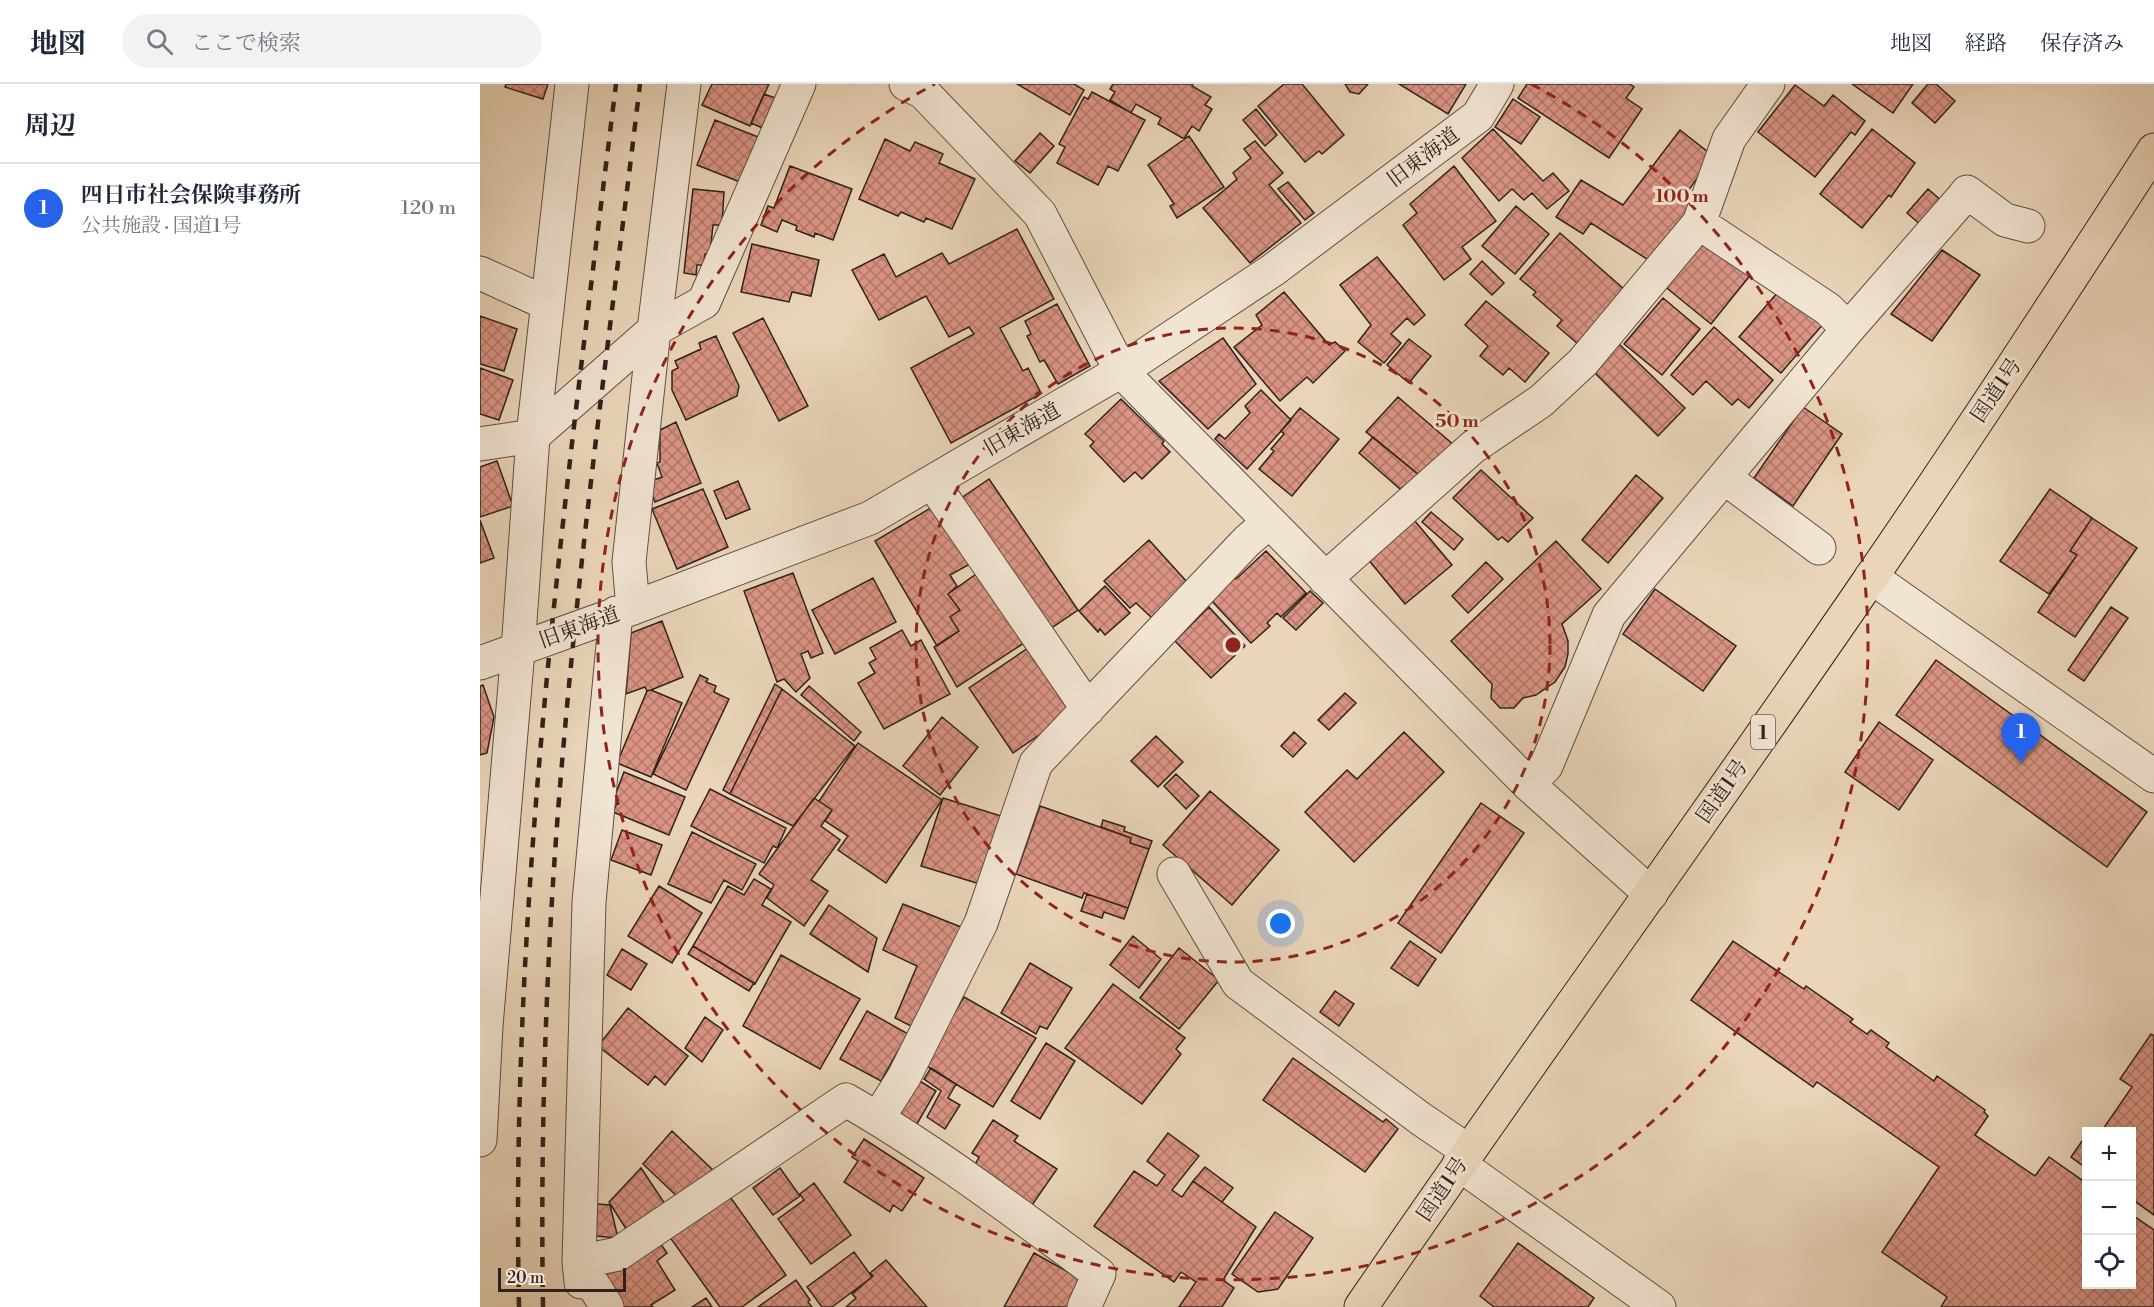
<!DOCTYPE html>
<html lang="ja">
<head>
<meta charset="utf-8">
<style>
	:root { --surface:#fff; --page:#f2f2f3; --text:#1f2937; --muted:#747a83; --line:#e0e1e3; --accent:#2563eb }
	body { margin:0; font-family:"Libre Bodoni","Noto Serif JP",serif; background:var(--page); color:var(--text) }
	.controls { position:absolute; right:18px; bottom:18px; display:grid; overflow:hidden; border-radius:0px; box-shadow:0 6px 24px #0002 }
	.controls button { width:54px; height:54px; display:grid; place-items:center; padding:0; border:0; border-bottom:2px solid var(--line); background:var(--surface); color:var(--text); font:30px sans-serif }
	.scale { position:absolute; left:18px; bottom:15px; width:128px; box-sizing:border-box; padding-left:6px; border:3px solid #2f221d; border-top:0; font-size:16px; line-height:21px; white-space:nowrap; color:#2f221d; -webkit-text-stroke:4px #f1e4d2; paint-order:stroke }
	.you { position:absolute; left:801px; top:840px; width:21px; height:21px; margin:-15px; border:4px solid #fff; border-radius:50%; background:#1a73e8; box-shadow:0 0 0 9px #1a73e833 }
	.badge { display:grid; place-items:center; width:39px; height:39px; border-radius:50%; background:var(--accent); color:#fff; font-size:20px; font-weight:700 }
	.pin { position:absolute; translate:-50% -50px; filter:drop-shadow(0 2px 3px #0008) }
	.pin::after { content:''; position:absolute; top:32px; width:21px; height:18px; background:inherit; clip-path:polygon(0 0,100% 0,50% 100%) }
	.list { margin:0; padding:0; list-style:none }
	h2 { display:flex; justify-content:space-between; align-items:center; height:78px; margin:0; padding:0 24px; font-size:26px }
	h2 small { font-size:20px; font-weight:400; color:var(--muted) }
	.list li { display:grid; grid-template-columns:39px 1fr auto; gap:18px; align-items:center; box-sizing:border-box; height:90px; padding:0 24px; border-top:2px solid var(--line) }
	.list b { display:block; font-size:22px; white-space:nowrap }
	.list p { margin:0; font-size:20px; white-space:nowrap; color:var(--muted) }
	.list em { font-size:20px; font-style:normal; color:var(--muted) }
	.icon { flex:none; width:33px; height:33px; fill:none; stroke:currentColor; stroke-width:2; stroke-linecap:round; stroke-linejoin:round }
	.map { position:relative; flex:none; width:1674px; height:1223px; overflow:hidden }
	header { display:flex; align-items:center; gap:36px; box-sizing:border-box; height:84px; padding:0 30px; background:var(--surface); border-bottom:2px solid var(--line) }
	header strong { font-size:28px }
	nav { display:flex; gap:33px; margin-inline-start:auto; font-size:21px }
	.search { width:420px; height:54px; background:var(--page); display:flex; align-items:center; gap:15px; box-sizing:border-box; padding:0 21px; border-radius:33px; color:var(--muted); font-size:22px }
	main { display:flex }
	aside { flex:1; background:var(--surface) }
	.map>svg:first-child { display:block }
</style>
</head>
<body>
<header>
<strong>地図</strong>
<div class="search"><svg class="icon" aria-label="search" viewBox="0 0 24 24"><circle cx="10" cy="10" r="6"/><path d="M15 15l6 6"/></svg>ここで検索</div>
<nav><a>地図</a><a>経路</a><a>保存済み</a></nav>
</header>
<main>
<aside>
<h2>周辺<small></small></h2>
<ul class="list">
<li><span class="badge">1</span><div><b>四日市社会保険事務所</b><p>公共施設 · 国道1号</p></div><em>120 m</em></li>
</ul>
</aside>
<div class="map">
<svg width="1674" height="1223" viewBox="0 0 1674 1223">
	<defs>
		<pattern id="building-cross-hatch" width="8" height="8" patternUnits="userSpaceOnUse" patternTransform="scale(1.5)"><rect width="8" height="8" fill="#db9484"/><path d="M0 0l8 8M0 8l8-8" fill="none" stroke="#b2786b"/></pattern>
	</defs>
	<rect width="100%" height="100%" fill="#ead5ba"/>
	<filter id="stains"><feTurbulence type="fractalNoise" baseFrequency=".00333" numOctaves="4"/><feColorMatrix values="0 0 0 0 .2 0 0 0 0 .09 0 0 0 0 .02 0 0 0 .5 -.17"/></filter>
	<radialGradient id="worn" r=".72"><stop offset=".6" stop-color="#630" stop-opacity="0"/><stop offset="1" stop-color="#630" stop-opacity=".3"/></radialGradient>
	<path fill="url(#building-cross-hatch)" stroke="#2f221d" stroke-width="1.5" d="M26 0H68L63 15 25 3Z
		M232 0H289L270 42 222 21Z
		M537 0H594L604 6 590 31Z
		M633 0H713L712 2 731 13 725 21 732 25 719 47 712 42 704 55 678 40 681 34 656 20 651 29 630 16 635 8 630 5Z
		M804 0H822L864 51 842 70 839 67 825 78 778 22Z
		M865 0H888L879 10 870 8Z
		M919 0H986L968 30Z
		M1047 0H1150L1154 3 1146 14 1162 25 1129 74 1038 14Z
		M1372 0H1433L1413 29Z
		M1448 0H1456L1475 17 1455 39 1432 19Z
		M1315 1 1344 22 1353 11 1385 37 1375 51 1371 48 1335 93 1278 48Z
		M612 8 665 36 638 87 628 82 618 101 577 79 585 63 579 60 604 13 608 15Z
		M284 10 298 15 285 45 271 39Z
		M1033 15 1060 33 1041 60 1015 43Z
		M776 25 797 51 785 62 763 36Z
		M235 36 278 53 260 98 217 81Z
		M1013 45 1063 97 1073 89 1089 107 1067 125 1052 109 1044 116 1032 105 1019 117 982 74Z
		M1392 45 1435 79 1411 113 1409 111 1382 144 1340 110Z
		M1200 46 1233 72 1208 107 1218 114 1173 179 1111 139 1103 150 1076 133 1101 96 1143 121Z
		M560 49 574 62 550 89 535 77Z
		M709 52 744 103 697 134 690 122 694 120 668 81Z
		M405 55 430 67 435 58 463 70 459 79 495 95 472 145 446 134 444 138 421 128 418 132 379 115Z
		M775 57 803 89 789 101 821 139 770 179 723 124 757 95 753 89 771 74 764 65Z
		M310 82 372 105 353 156 335 149 334 153 316 146 317 142 302 136 297 148 281 141 288 122 294 124Z
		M974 82 1016 137 982 163 991 175 964 196 923 141 937 129 930 120Z
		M808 98 834 129 825 136 798 105Z
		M213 105 244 108 242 141H233L230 170H225L224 181H217L216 191 204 189Z
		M1448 105 1462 117 1441 141 1427 129Z
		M1036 122 1069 150 1035 190 1002 162Z
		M537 145 574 215 520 244 543 287 548 284 560 307 556 310 557 312 471 359 431 284 494 250 489 243 469 253 446 212 399 236 372 186 404 170 416 193 462 169 469 180Z
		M1080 149 1144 205 1098 260 1077 242 1082 236 1053 211 1056 208 1040 195Z
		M1223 150 1272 189 1231 240 1183 201Z
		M272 160 339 176 331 212 312 208 309 218 261 208Z
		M1462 166 1500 191 1452 257 1411 230Z
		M897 173 945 231 934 241 927 234 911 250 921 259 904 279 878 258 891 241 860 201Z
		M1002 177 1024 199 1012 211 990 190Z
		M1299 207 1345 238 1301 289 1259 253Z
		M804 208 849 261 855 258 865 267 833 299 827 293 800 317 754 263 782 241 776 231Z
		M1183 214 1220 245 1182 291 1144 260Z
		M1006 217 1069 269 1045 298 1029 284 1023 291 1000 272 1008 262 985 241Z
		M577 220 610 282 578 300 564 276 560 278 547 252 551 250 545 237Z
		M0 232 37 245 24 287 0 280Z
		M283 234 328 322 299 337 253 249Z
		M1234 243 1293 296 1269 324 1258 315 1252 321 1226 297 1213 311 1191 291Z
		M236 252 259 302 257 312 206 336 192 306V287L198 284 195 277 221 265 219 259Z
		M743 254 776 300 728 345 679 297Z
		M929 255 951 272 929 299 907 281Z
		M1137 258 1205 324 1178 352 1110 284Z
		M0 284 33 296 19 336 0 330Z
		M781 306 811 336 767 385 735 355 739 350 745 355 770 329 765 322Z
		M918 313 975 362 939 391 886 348Z
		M641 315 684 357 682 360 690 368 662 395 655 388 644 398 610 362 614 358 605 350Z
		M1323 323 1362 350 1313 422 1274 394Z
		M820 324 859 355 812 412 779 385 794 367 791 365 804 350 801 347Z
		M196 338 221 399 175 418 172 411 174 396 182 393 177 379 180 378V346Z
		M893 353 939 391 920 405 879 369Z
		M17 377 33 422 0 433V383Z
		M1001 386 1053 434 1028 458 1022 453 1018 456 973 414Z
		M1156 391 1183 414 1128 479 1102 456Z
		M509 395 598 526 567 547 477 417Z
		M258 397 270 425 246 435 234 407Z
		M223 405 248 463 197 485 172 425Z
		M1570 405 1612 434 1590 467 1597 471 1569 510 1520 477Z
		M454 422 490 480 470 491 477 502 468 510 480 526 470 533 479 547 457 562 395 457Z
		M951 428 983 455 974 466 942 438Z
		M1612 434 1657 464 1595 553 1558 528 1597 471 1590 467Z
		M0 436 14 474 0 479Z
		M934 436 972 481 925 520 887 474Z
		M669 456 707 498 673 535 656 519 650 524 624 497Z
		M1076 457 1121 505 1082 540 1088 557V570L1085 583 1075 598 1056 611 1043 614 1034 624H1020L1011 614 1012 600 971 557Z
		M786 467 826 509 801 533 797 529 787 539 790 542 771 559 729 514 753 492 756 495Z
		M1006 478 1023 495 988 529 972 512Z
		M499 488 547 557 477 603 454 563 479 547 470 533 480 526 468 510Z
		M313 489 343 569 331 574 328 567 321 570 330 594 316 608 304 595 297 598 264 507Z
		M393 494 416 538 355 570 332 526Z
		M625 502 650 529 625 551 620 545 618 548 599 527Z
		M1175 505 1256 562 1223 607 1143 550Z
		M830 507 843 519 816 546 803 534Z
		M729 523 765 562 731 594 695 557Z
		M1631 523 1648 534 1604 597 1588 586Z
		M182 537 203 593 171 606 167 607 165 603 146 610 151 549Z
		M422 546 431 562 441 556 470 610 404 645 378 599 395 589 389 579 396 575 390 564Z
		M551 562 588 615 587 632 533 669 489 604Z
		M1456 576 1667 728 1627 783 1416 631Z
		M220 591 228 595 226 598 236 602 234 608 249 615 206 706 173 690Z
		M295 600 302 605 250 710 243 706Z
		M3 601 14 633 7 669 0 671V602Z
		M329 602 381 648 374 657 321 611Z
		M302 605 375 662 313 742 250 710Z
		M171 606 202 619 171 693 137 679 167 607Z
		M865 609 876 619 849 646 838 636Z
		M462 633 498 663 460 711 423 682Z
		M1399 638 1453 676 1419 726 1365 688Z
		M814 648 826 659 813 673 801 662Z
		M924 648 964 688 874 778 825 728 867 686 877 695Z
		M676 652 703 678 678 703 651 677Z
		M378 659 462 716 406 799 358 766 368 752 345 737 352 726 339 717Z
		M144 688 205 713 189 751 133 728 137 719 133 717Z
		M696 690 719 712 706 725 684 702Z
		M230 705 306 744 297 764 293 762 284 779 211 742Z
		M730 707 799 766 752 821 683 761Z
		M334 714 352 726 341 742 360 756 331 796 348 807 324 842 287 814 294 801 279 790Z
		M463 714 521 732 500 800 441 782Z
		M1001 719 1044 749 961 869 918 839Z
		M560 722 651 754 650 759 669 765 648 824 604 809 602 814 536 790Z
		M623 736 645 743 644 747 672 757 669 765 650 759 651 754 621 743Z
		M142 746 182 761 171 791 131 776Z
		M212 748 276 780 262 806 244 796 231 819 188 800Z
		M274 795 291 805 282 821 311 838 275 900 213 862 248 802 264 811Z
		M179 802 222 829 192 879 148 852Z
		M607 810 648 824 644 835 624 828 622 834 601 827Z
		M423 820 486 845 437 945 415 934 437 882 403 866Z
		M349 821 397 854 388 888 330 850Z
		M653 852 681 875 659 904 630 881Z
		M930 857 956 875 938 902 911 884Z
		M1253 857 1324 905 1326 902 1373 935 1370 938 1387 950 1391 946 1409 959 1406 963 1454 997 1457 992 1505 1026 1504 1028 1508 1032 1495 1051 1555 1092 1569 1073 1606 1099V1200H1652V1131L1674 1146V1223H1461L1467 1213 1402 1168 1459 1083 1337 998 1333 1003 1211 916Z
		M213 862 274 899 269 907 208 870Z
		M699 864 739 896 699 945 660 914Z
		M142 865 167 880 151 906 127 891Z
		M301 871 380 915 340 985 263 942Z
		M550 879 592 904 567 945 560 942 556 950 521 929Z
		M633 900 705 954 696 965 701 970 662 1020 585 964Z
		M855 907 874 920 859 942 840 928Z
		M484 913 556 954 513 1023 443 980Z
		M148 924 208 972 185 1001 175 992 168 1001 118 962Z
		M387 927 430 951 422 967 419 965 401 997 360 975Z
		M225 933 243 946 222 978 205 964Z
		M1671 950 1674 952V1131L1652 1115V1048H1621L1652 1003 1640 995Z
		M566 959 595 977 560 1035 531 1017Z
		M813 974 903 1038 906 1035 918 1045 885 1088 783 1016Z
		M451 984 476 1000 468 1014 480 1021 465 1045 447 1033 461 1007 444 995Z
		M435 994 456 1007 434 1045 412 1032Z
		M513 1036 538 1052 534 1057 577 1085 550 1124 494 1083 499 1073 492 1069Z
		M192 1047 236 1089 201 1116 163 1080Z
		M688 1049 719 1072 692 1106 702 1113 713 1097 776 1143 743 1196 754 1204 742 1223H699L716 1198 701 1188 694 1198 614 1142 654 1087 677 1102 685 1091 667 1077Z
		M384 1055 444 1094 422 1127 413 1121 410 1128 364 1098 378 1077 372 1073Z
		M1602 1057 1606 1060V1084L1591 1073Z
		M725 1083 753 1104 742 1118 713 1097Z
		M161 1084 187 1123 148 1148 129 1118Z
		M300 1084 320 1112 293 1131 273 1104Z
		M334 1099 371 1151 331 1180 298 1135 324 1116 320 1110Z
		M248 1110 306 1191 262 1223H240L189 1152Z
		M117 1120 130 1121 138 1154 116 1152Z
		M795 1128 833 1154 798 1205 778 1208 752 1190Z
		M180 1159 187 1169 177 1177 195 1206 171 1221 173 1223H138L120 1194Z
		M1038 1159 1114 1214 1108 1223H1014L1000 1212Z
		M374 1168 392 1193 352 1223H342L327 1203Z
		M554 1169 606 1198 592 1223H524Z
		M406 1176 447 1223H366L376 1214 372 1210 393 1192 390 1189Z
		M316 1196 330 1216 328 1218 332 1223H278Z
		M226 1214 232 1223H212Z"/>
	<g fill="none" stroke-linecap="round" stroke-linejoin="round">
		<defs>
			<path id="minor" d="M426 0 443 8 560 130 641 287 1048 700 1171 810
				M1219 139 1348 225 1368 245
				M0 189 66 219
				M0 360 53 352 174 246 224 218 319 0
				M1245 394 1339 464
				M452 398 608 625
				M1391 493 1674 692
				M845 495 993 363 1061 317 1103 278 1219 139 1249 55 1288 0
				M153 524 149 478 174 246 204 0
				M0 579 153 524 390 434 641 287 793 186 998 32 1017 0
				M1048 700 1066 682 1129 531 1368 245 1484 112 1487 108 1525 136 1548 142
				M694 790 758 899 941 1035 988 1067
				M398 1034 424 993 501 839 556 679 767 457 789 438
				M0 1056 6 942 38 566 53 352 92 0
				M979 1080 1179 1223
				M101 1198 99 1178 109 818 136 529
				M127 1223 99 1178 138 1170 366 1016C455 1067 537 1130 619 1190L604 1223"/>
			<path id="highway" d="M881 1223C1048 979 1223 739 1390 495 1487 354 1581 210 1674 66"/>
		</defs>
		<use href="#minor" stroke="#5e4f44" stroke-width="35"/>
		<use href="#highway" stroke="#2f221d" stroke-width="35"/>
		<use href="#minor" stroke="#f1e4d2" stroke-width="33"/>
		<use href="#highway" stroke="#ead5ba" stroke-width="33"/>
		<path stroke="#2f221d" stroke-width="4.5" stroke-dasharray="10 10" stroke-linecap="butt" d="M39 1223C30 814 86 405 136 0
			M63 1223C60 1034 67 844 84 656 103 437 134 218 160 0"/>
	</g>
	<g fill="none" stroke="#8f2418" stroke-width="3" stroke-dasharray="10 8">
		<circle cx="753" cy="561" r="317"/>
		<path d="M1051 0A635 635 0 1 1 455 0"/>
	</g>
	<g text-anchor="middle" stroke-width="6" stroke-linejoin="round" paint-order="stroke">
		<rect fill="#f1e4d2" stroke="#695c53" stroke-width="1.5" x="1271" y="631" width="24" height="34" rx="4.5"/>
		<g font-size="20" font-weight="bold" fill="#2f221d">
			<text x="1283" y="655">1</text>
		</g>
		<g font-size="21" fill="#2f221d" stroke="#f1e4d2">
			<text transform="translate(943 73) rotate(-37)" y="7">旧東海道</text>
			<text transform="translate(1516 306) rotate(-56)" y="7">国道1号</text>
			<text transform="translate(542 345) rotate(-30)" y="7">旧東海道</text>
			<text transform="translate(99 543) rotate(-20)" y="7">旧東海道</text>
			<text transform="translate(1242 707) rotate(-55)" y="7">国道1号</text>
			<text transform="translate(962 1105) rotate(-56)" y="7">国道1号</text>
		</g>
	</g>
	<circle cx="753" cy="561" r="9" fill="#8f2418" stroke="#f1e4d2" stroke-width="3"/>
	<g font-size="18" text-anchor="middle" font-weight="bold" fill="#8f2418" stroke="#f1e4d2" stroke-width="6" stroke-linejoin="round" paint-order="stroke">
		<text x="1202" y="118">100 m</text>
		<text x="977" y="343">50 m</text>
	</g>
	<rect width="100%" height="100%" filter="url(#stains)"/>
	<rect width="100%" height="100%" fill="url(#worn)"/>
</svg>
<div class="controls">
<button>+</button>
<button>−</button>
<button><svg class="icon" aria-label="locate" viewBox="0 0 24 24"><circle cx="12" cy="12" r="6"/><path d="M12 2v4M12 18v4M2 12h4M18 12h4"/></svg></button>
</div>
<div class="scale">20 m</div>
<div class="you"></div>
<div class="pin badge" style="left:1541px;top:679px">1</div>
</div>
</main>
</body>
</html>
